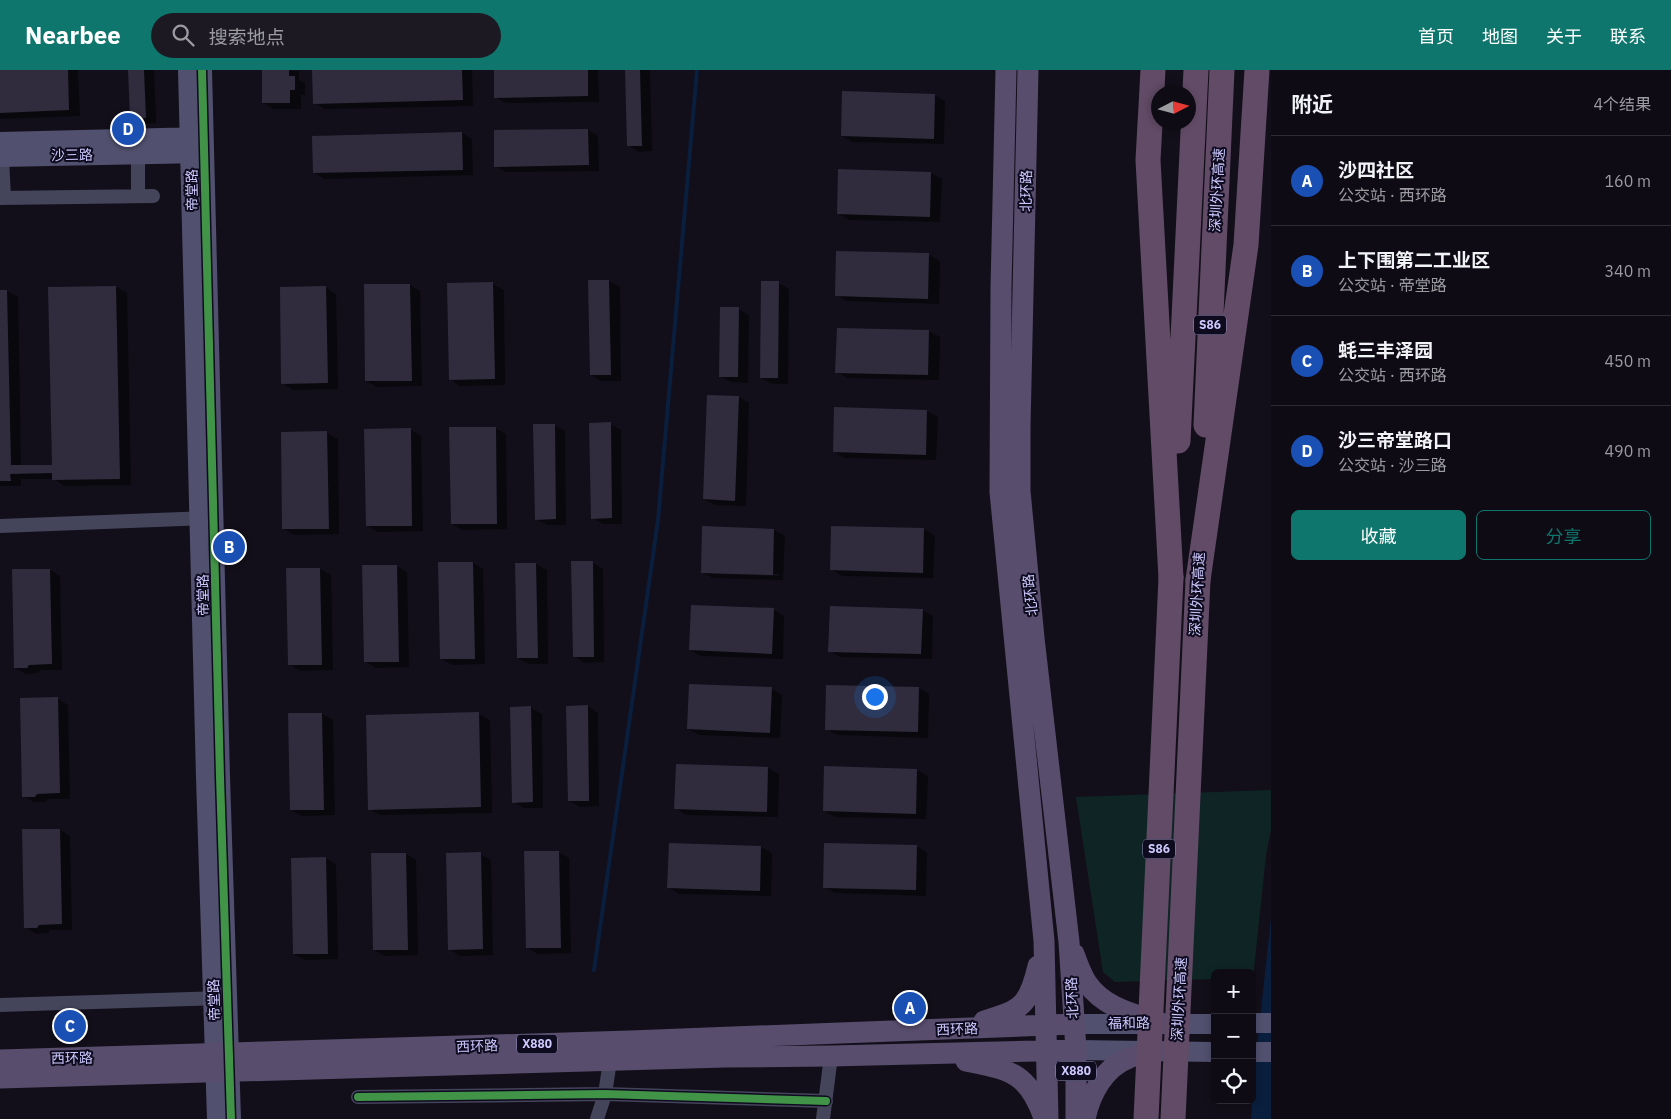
<!DOCTYPE html>
<html lang="zh">
<head>
<meta charset="utf-8">
<style>
	:root { --surface:#0e0b14; --page:#1c1922; --text:#f1f3f6; --muted:#9b9ba0; --line:#2e2b34; --accent:#0f766e }
	body { margin:0; font-family:"IBM Plex Sans","Noto Sans SC",sans-serif; background:var(--page); color:var(--text) }
	.controls { position:absolute; right:15px; bottom:15px; display:grid; overflow:hidden; border-radius:8px; box-shadow:0 2px 8px #0003 }
	.controls button { width:45px; height:45px; display:grid; place-items:center; padding:0; border:0; border-bottom:1px solid var(--line); background:var(--surface); color:var(--text); font:25px sans-serif }
	.compass { position:absolute; left:1151px; top:15px; width:45px; height:45px; border-radius:50%; background:var(--surface); box-shadow:0 2px 8px #0003; rotate:84deg }
	.you { position:absolute; left:874px; top:626px; width:18px; height:18px; margin:-12px; border:4px solid #fff; border-radius:50%; background:#1a73e8; box-shadow:0 0 0 8px #1a73e833 }
	.badge { display:grid; place-items:center; width:32px; height:32px; border-radius:50%; background:var(--accent); color:#fff; font-size:16px; font-weight:700 }
	.pin { position:absolute; translate:-50% -50%; border:2px solid #fff; box-shadow:0 1px 5px #0006 }
	.list { margin:0; padding:0; list-style:none }
	h2 { display:flex; justify-content:space-between; align-items:center; height:65px; margin:0; padding:0 20px; font-size:21px }
	h2 small { font-size:16px; font-weight:400; color:var(--muted) }
	.list li { display:grid; grid-template-columns:32px 1fr auto; gap:15px; align-items:center; box-sizing:border-box; height:90px; padding:0 20px; border-top:1px solid var(--line) }
	.list b { display:block; font-size:19px; white-space:nowrap }
	.list p { margin:0; font-size:16px; white-space:nowrap; color:var(--muted) }
	.list em { font-size:16px; font-style:normal; color:var(--muted) }
	.actions { display:flex; gap:10px; padding:15px 20px }
	.actions a { flex:1; padding:11px 0; border:1px solid var(--accent); border-radius:8px; text-align:center; font-size:18px; color:var(--accent) }
	.actions .main { background:var(--accent); color:#fff }
	.icon { flex:none; width:28px; height:28px; fill:none; stroke:currentColor; stroke-width:2; stroke-linecap:round; stroke-linejoin:round }
	.map { position:relative; flex:none; width:1271px; height:1049px; overflow:hidden }
	header { display:flex; align-items:center; gap:30px; box-sizing:border-box; height:70px; padding:0 25px; background:var(--accent); color:#fff }
	header strong { font-size:24px }
	nav { display:flex; gap:28px; margin-inline-start:auto; font-size:18px }
	.search { width:350px; height:45px; background:var(--page); display:flex; align-items:center; gap:12px; box-sizing:border-box; padding:0 18px; border-radius:28px; color:var(--muted); font-size:19px }
	main { display:flex }
	aside { flex:1; background:var(--surface) }
	.map>svg:first-child { display:block }
</style>
</head>
<body>
<header>
<strong>Nearbee</strong>
<div class="search"><svg class="icon" aria-label="search" viewBox="0 0 24 24"><circle cx="10" cy="10" r="6"/><path d="M15 15l6 6"/></svg>搜索地点</div>
<nav><a>首页</a><a>地图</a><a>关于</a><a>联系</a></nav>
</header>
<main>
<div class="map">
<svg width="1271" height="1049" viewBox="0 0 1271 1049">
	<rect width="100%" height="100%" fill="#120f1a"/>
	<path fill="#0f2525" d="M1271 720V759L1266 785 1253 908 1252 903H1215V909L1115 912 1103 902 1076 727Z"/>
	<path fill="#0a1e3d" d="M1271 848V1049H1251L1254 1003Z"/>
	<path fill="#0007" fill-rule="evenodd" d="M0 0H78L80 46 0 49Z
		M129 0H154L156 53 141 54 131 48Z
		M263 0 299 1V10L305 13V25H301V39H274L263 33Z
		M313 0H472L473 36 325 39 314 33Z
		M495 0H598L599 32 506 33 495 27Z
		M626 0H650L652 81 639 82 628 75Z
		M934 25 945 31 944 74 853 72 842 66Z
		M588 60 598 66 599 101 506 102 495 96Z
		M462 63 472 69 473 105 325 109 314 103Z
		M931 103 942 109 940 152 849 150 839 144Z
		M929 185 940 191 939 234 847 231 837 225Z
		M589 211H609L620 217 621 311H601L591 305Z
		M778 213 789 219 788 314H772L761 308Z
		M448 214H493L504 220 505 315 460 316 450 309Z
		M410 215 420 221 422 316 377 317 366 311Z
		M116 217 127 223 131 415 64 416 54 409H21V416H0V221H7L18 227 21 396H53L49 219Z
		M326 218 336 224 338 319 293 320 282 313Z
		M738 239 749 245 748 313 731 312 720 306Z
		M838 259 929 261 940 267 939 310 847 308 837 302Z
		M739 327 749 333 746 436 715 435 704 429Z
		M927 341 938 347 936 390 845 388 835 382Z
		M610 354 621 360 622 454H603L592 448Z
		M554 355 565 361 566 455H547L536 449Z
		M495 358 506 364 507 459 462 460 452 454Z
		M411 360 421 366 423 461 378 462 367 456Z
		M327 363 338 369 339 464 294 465 284 459Z
		M924 459 935 466 933 508 842 506 832 500Z
		M774 460 785 466 783 510 713 508 702 502ZM712 502 779 504V506L712 504Z
		M592 492 603 499 604 592 584 593 574 586Z
		M473 493 483 499 485 594 452 595 442 589Z
		M516 494H536L547 500 548 594H529L518 588Z
		M397 496 407 502 409 597 376 598 366 592Z
		M320 499 331 505 333 600 300 601 289 594Z
		M50 500 60 506 62 600H40L38 603 26 604 15 598Z
		M774 540 784 546 783 589 701 586 690 580Z
		M922 540 933 546 932 589 840 587 830 581Z
		M919 618 929 624 928 668 837 665 826 659Z
		M772 619 782 625 780 668 699 665 688 659Z
		M58 629 68 635 70 729H48L46 732H34L23 726Z
		M587 636 598 643 599 736 580 737 569 731Z
		M511 638H531L542 644 543 738H524L513 732Z
		M322 644 333 650 335 745 302 746 291 740 289 645Z
		M479 644 490 650 492 743 380 745 369 739Z
		M677 696 768 698 779 704 778 747 686 745 676 738Z
		M917 700 928 706 926 749 835 747 824 741Z
		M60 760 70 766 72 860H50L48 863 36 864 25 857Z
		M670 774 761 777 772 783 771 826 679 824 669 818Z
		M917 776 927 783 926 826 835 823 824 817Z
		M558 782 569 788 571 883 538 884 528 878Z
		M406 784 416 790 418 885 385 886 374 880Z
		M480 784 491 790 493 885 460 886 449 879Z
		M325 788 336 794 338 889 305 890 294 884Z"/>
	<g fill="none" stroke-linecap="round" stroke-linejoin="round">
		<path stroke="#0a1e3d" stroke-width="4" d="M594 900 658 450 697 0"/>
	</g>
	<path fill="#302c3e" d="M0 0H68L69 40 0 43Z
		M128 0H144L146 48H130Z
		M262 0H289V6H295V20H290V33H262Z
		M312 0H462L463 30 313 34Z
		M494 0H588V26L494 28Z
		M625 0H640L642 76H627Z
		M842 21 935 24 934 69 841 66Z
		M588 59 589 95 494 97V60Z
		M462 62 463 100 313 103 312 66Z
		M838 99 931 102 930 147 837 144Z
		M836 181 929 183 928 229 835 226Z
		M588 210H609L611 305H590Z
		M761 211H779L778 308H760Z
		M493 212 495 309 449 310 447 213Z
		M364 214H410L412 311H365Z
		M116 216 120 409 52 410V403L10 404 11 411H0V220H7L11 395H52L48 217Z
		M326 216 328 313 281 314 280 217Z
		M720 237H739L738 307H719Z
		M837 258 929 260 928 305 835 303Z
		M707 325 739 326 735 431 703 429Z
		M834 337 927 340 926 385 833 382Z
		M611 352 612 448 591 449 589 353Z
		M533 354H555L556 449 535 450Z
		M449 357H496L497 454H451Z
		M411 358 412 456H366L364 359Z
		M327 361 329 459H282L281 362Z
		M702 456 774 459 773 505 701 503Z
		M831 456 924 458 923 503 830 500Z
		M571 491H593L594 587H573Z
		M438 492H473L475 589H440Z
		M515 493H536L538 588H517Z
		M362 495H397L399 592H364Z
		M286 498H320L322 595H288Z
		M12 499H50L52 594 29 595 27 598H14Z
		M691 535 774 538 772 584 689 580Z
		M830 536 923 539 921 584 828 582Z
		M689 614 772 617 770 663 687 659Z
		M826 615 919 617 918 662 825 660Z
		M58 627 60 723 37 724 35 727H22L20 628Z
		M588 635 589 731H568L566 636Z
		M531 636 533 732 512 733 510 637Z
		M479 642 481 737 368 740 366 645Z
		M288 643H322L324 740H290Z
		M676 694 768 697 767 742 674 739Z
		M824 696 917 699 916 744 823 741Z
		M22 759H60L62 854 39 855 37 858H24Z
		M669 773 761 776 760 821 667 818Z
		M824 773 917 775 916 820 823 818Z
		M524 781H559L561 878H526Z
		M481 782 483 879 448 880 446 783Z
		M371 783H406L408 880H373Z
		M326 787 328 884H293L291 788Z"/>
	<g fill="none" stroke-linecap="round" stroke-linejoin="round">
		<path stroke="#44445b" stroke-width="14" d="M2 87 4 128
			M138 126V84
			M0 128 153 126
			M0 456 208 448
			M0 935 222 928
			M358 1027 605 1024 826 1031
			M597 1049 605 1024 610 991
			M823 1049 831 986"/>
		<path stroke="#51506e" stroke-width="20" d="M188 0 206 707 217 1049
			M202 0 220 707 231 1049
			M0 72 202 67
			M0 87 203 83
			M1252 953H1271
			M1074 954H1215
			M1076 980 1215 982
			M1252 982H1271"/>
		<path stroke="#584d6d" stroke-width="21" d="M1006 0 1001 218 1000 422 1044 871 1048 1049
			M1028 0 1020 357V421L1034 568 1069 872 1076 980V1049
			M1074 884C1078 894 1081 904 1087 913 1104 938 1134 944 1161 953
			M984 951C1022 940 1029 935 1038 896
			M0 990 630 971 1074 954
			M966 991C1010 1000 1028 1002 1044 1048
			M0 1008 725 987 831 986 1076 980
			M1085 1049C1090 1025 1104 997 1129 988 1138 984 1149 983 1159 981"/>
		<path stroke="#624b66" stroke-width="25" d="M1153 0 1148 90 1171 508
			M1206 355 1222 0
			M1178 371 1196 0
			M1198 510 1246 175 1257 0"/>
		<path stroke="#624b66" stroke-width="25" d="M1146 1049 1171 508
			M1173 1049 1198 510"/>
		<defs>
			<path id="cycleway" d="M202 0 220 707 231 1049
				M358 1027 605 1024 826 1031"/>
		</defs>
		<use href="#cycleway" stroke="#0e0b1f" stroke-width="11"/>
		<use href="#cycleway" stroke="#419447" stroke-width="8"/>
	</g>
	<g text-anchor="middle" stroke-width="4" stroke-linejoin="round" paint-order="stroke">
		<g fill="#0e0b1f" stroke="#9490bc" stroke-width="1">
			<rect x="1194" y="245.5" width="32" height="19" rx="4"/>
			<rect x="1143" y="769.5" width="32" height="19" rx="4"/>
			<rect x="517" y="964.5" width="40" height="19" rx="4"/>
			<rect x="1056" y="991.5" width="40" height="19" rx="4"/>
		</g>
		<g font-size="12" font-weight="bold" fill="#cdc9ff">
			<text x="1210" y="259">S86</text>
			<text x="1159" y="783">S86</text>
			<text x="537" y="978">X880</text>
			<text x="1076" y="1005">X880</text>
		</g>
		<g font-size="14" fill="#cdc9ff" stroke="#0e0b1f">
			<text transform="translate(72 85) rotate(-1)" y="5">沙三路</text>
			<text transform="translate(192 120) rotate(-91)" y="5">帝堂路</text>
			<text transform="translate(1217 120) rotate(-87)" y="5">深圳外环高速</text>
			<text transform="translate(1026 121) rotate(-89)" y="5">北环路</text>
			<text transform="translate(1197 524) rotate(-87)" y="5">深圳外环高速</text>
			<text transform="translate(203 525) rotate(-91)" y="5">帝堂路</text>
			<text transform="translate(1030 525) rotate(-96)" y="5">北环路</text>
			<text transform="translate(1072 928) rotate(-93)" y="5">北环路</text>
			<text transform="translate(1179 929) rotate(-87)" y="5">深圳外环高速</text>
			<text transform="translate(214 930) rotate(-92)" y="5">帝堂路</text>
			<text transform="translate(1129 953) rotate(-1)" y="5">福和路</text>
			<text transform="translate(957 959) rotate(-2)" y="5">西环路</text>
			<text transform="translate(477 976) rotate(-2)" y="5">西环路</text>
			<text transform="translate(72 988) rotate(-1)" y="5">西环路</text>
		</g>
	</g>
</svg>
<div class="controls">
<button>+</button>
<button>−</button>
<button><svg class="icon" aria-label="locate" viewBox="0 0 24 24"><circle cx="12" cy="12" r="6"/><path d="M12 2v4M12 18v4M2 12h4M18 12h4"/></svg></button>
</div>
<svg class="compass" viewBox="-18 -18 36 36"><path d="M0-13l5 13h-10z" fill="#e53935"/><path d="M0 13l5-13h-10z" fill="#9b9ba0"/></svg>
<div class="you"></div>
<div class="pin badge" style="left:910px;top:938px;background:#1a4fb4">A</div>
<div class="pin badge" style="left:229px;top:477px;background:#1a4fb4">B</div>
<div class="pin badge" style="left:70px;top:956px;background:#1a4fb4">C</div>
<div class="pin badge" style="left:128px;top:59px;background:#1a4fb4">D</div>
</div>
<aside>
<h2>附近<small>4个结果</small></h2>
<ul class="list">
<li><span class="badge" style="background:#1a4fb4">A</span><div><b>沙四社区</b><p>公交站 · 西环路</p></div><em>160 m</em></li>
<li><span class="badge" style="background:#1a4fb4">B</span><div><b>上下围第二工业区</b><p>公交站 · 帝堂路</p></div><em>340 m</em></li>
<li><span class="badge" style="background:#1a4fb4">C</span><div><b>蚝三丰泽园</b><p>公交站 · 西环路</p></div><em>450 m</em></li>
<li><span class="badge" style="background:#1a4fb4">D</span><div><b>沙三帝堂路口</b><p>公交站 · 沙三路</p></div><em>490 m</em></li>
</ul>
<div class="actions"><a class="main">收藏</a><a>分享</a></div>
</aside>
</main>
</body>
</html>
